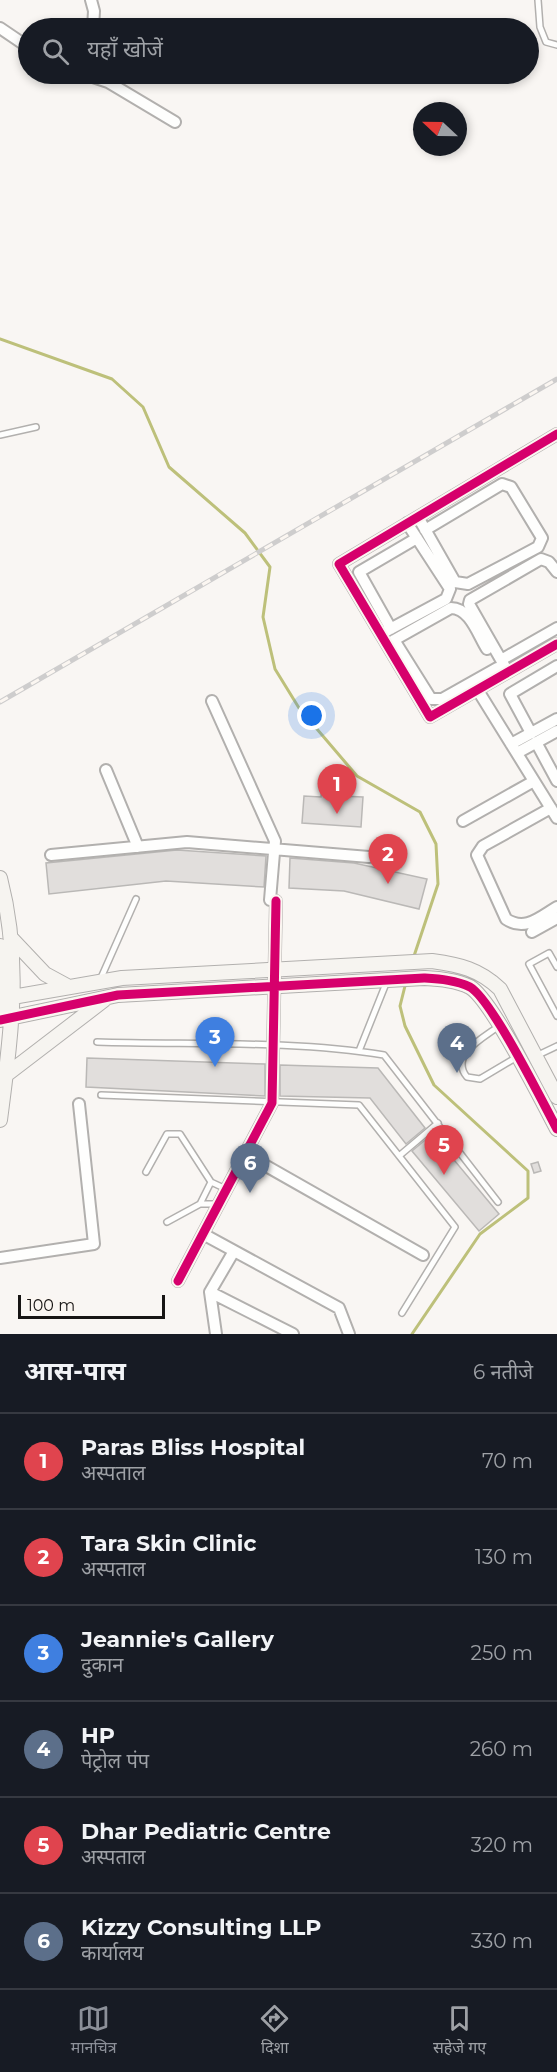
<!DOCTYPE html>
<html lang="hi">
<head>
<meta charset="utf-8">
<style>
	:root { --surface:#171b24; --page:#242831; --text:#f1f3f6; --muted:#9ea1a6; --line:#363941; --accent:#8c9099 }
	body { margin:0; font-family:Montserrat,"Noto Sans Devanagari",sans-serif; background:var(--page); color:var(--text) }
	.compass { position:absolute; left:413px; top:102px; width:54px; height:54px; border-radius:50%; background:var(--surface); box-shadow:0 3px 9px #0003; rotate:292deg }
	.scale { position:absolute; left:18px; bottom:15px; width:147px; box-sizing:border-box; padding-left:6px; border:3px solid #171514; border-top:0; font-size:16px; line-height:21px; white-space:nowrap; color:#171514; -webkit-text-stroke:4px #fbf6f1; paint-order:stroke }
	.you { position:absolute; left:312px; top:716px; width:21px; height:21px; margin:-15px; border:4px solid #fff; border-radius:50%; background:#1a73e8; box-shadow:0 0 0 9px #1a73e833 }
	.badge { display:grid; place-items:center; width:39px; height:39px; border-radius:50%; background:var(--accent); color:#fff; font-size:20px; font-weight:700 }
	.pin { position:absolute; translate:-50% -50px; filter:drop-shadow(0 2px 3px #0008) }
	.pin::after { content:''; position:absolute; top:32px; width:21px; height:18px; background:inherit; clip-path:polygon(0 0,100% 0,50% 100%) }
	.list { margin:0; padding:0; list-style:none }
	h2 { display:flex; justify-content:space-between; align-items:center; height:78px; margin:0; padding:0 24px; font-size:26px }
	h2 small { font-size:20px; font-weight:400; color:var(--muted) }
	.list li { display:grid; grid-template-columns:39px 1fr auto; gap:18px; align-items:center; box-sizing:border-box; height:96px; padding:0 24px; border-top:2px solid var(--line) }
	.list b { display:block; font-size:22px; white-space:nowrap }
	.list p { margin:0; font-size:20px; white-space:nowrap; color:var(--muted) }
	.list em { font-size:20px; font-style:normal; color:var(--muted) }
	.icon { flex:none; width:33px; height:33px; fill:none; stroke:currentColor; stroke-width:2; stroke-linecap:round; stroke-linejoin:round }
	.map { position:relative; flex:none; width:557px; height:1334px; overflow:hidden }
	.search { position:absolute; background:var(--surface); box-shadow:0 3px 9px #0003; left:18px; right:18px; top:18px; height:66px; display:flex; align-items:center; gap:15px; box-sizing:border-box; padding:0 21px; border-radius:33px; color:var(--muted); font-size:22px }
	.sheet { height:654px; background:var(--surface) }
	nav { display:flex; justify-content:space-around; align-items:center; box-sizing:border-box; height:84px; border-top:2px solid var(--line); background:var(--surface); font-size:16px; color:var(--muted) }
	nav a { display:grid; justify-items:center; gap:3px }
	nav .on { color:var(--accent) }
	.map>svg:first-child { display:block }
</style>
</head>
<body>
<div class="map">
<svg width="557" height="1334" viewBox="0 0 557 1334">
	<rect width="100%" height="100%" fill="#f9f6f3"/>
	<g fill="none" stroke-linecap="round" stroke-linejoin="round">
		<path stroke="#bdc07a" stroke-width="3" d="M0 339 112 379 143 407 169 467 245 533 270 567 263 617 275 669 299 708 357 776 420 812 436 844 438 884 413 959
			M406 982 400 1006 405 1026 434 1085 528 1171V1198L480 1234 412 1334"/>
	</g>
	<path fill="#e1dedc" stroke="#bab8b6" stroke-width="1.5" d="M322 785 340 786 339 796 363 797 361 827 302 823 304 796 321 797Z
		M177 850 266 856 264 887 166 881 49 894 46 863Z
		M290 858 354 863 427 879 419 909 344 891 289 888Z
		M87 1058 265 1064V1096L86 1087Z
		M280 1065 378 1068 425 1128 406 1144 370 1098 280 1096Z
		M430 1136 433 1139 435 1137 499 1214 479 1231 412 1151Z
		M538 1162 541 1171 534 1173 531 1164Z"/>
	<g fill="none" stroke-linecap="round" stroke-linejoin="round">
		<defs>
			<path id="lane" d="M538 0 540 27 546 42 557 45
				M0 435 36 427
				M557 967 549 953 529 964 557 1016
				M100 980 136 899
				M499 1026C483 1038 449 1055 467 1077L480 1079 517 1057
				M97 1042C191 1045 292 1040 384 1055L498 1202
				M359 1051 387 981
				M536 1056 557 1046
				M101 1095 359 1105 455 1227 402 1313
				M399 1156 438 1123
				M146 1172 167 1134H180L211 1182 226 1189
				M200 1204H219
				M167 1222 200 1204 211 1182"/>
			<path id="street" d="M91 0 94 11 93 28
				M0 28 28 47
				M84 74 108 82 175 122
				M557 434 339 564 430 717 557 644
				M418 517 455 582 468 584 538 547 542 538 511 487 502 484 425 530
				M391 629 359 572 417 538
				M381 634 446 599 450 589 407 523
				M394 640 431 699H442L497 668
				M387 644 451 608C470 608 478 635 487 649
				M501 660 557 628
				M508 672 469 604 470 600 541 559 549 562 557 572
				M477 689 557 818
				M212 701 275 841 270 900
				M531 733 510 694 557 666
				M536 742 557 781
				M511 744 557 719
				M517 753 557 731
				M106 770 138 847
				M551 808 483 846 477 855 506 919C525 932 540 917 557 907
				M463 821 534 781
				M51 855 187 842 369 857
				M532 932 557 918
				M245 1154 423 1255
				M203 1234 339 1308 349 1334
				M0 1258 94 1244 79 1104
				M178 1281 272 1103 276 901
				M210 1292 293 1334
				M216 1334 210 1292 234 1251"/>
			<path id="secondary" d="M0 878C22 963 11 1034 0 1120
				M11 938 45 974 69 987
				M0 946 3 969 1 1007
				M1 999 122 978 432 961C460 965 479 969 500 989L557 1097
				M0 1020 118 995 424 978C439 979 456 980 470 987 492 1000 542 1101 557 1129
				M6 1075 104 1000"/>
		</defs>
		<use href="#lane" stroke="#b2b0ae" stroke-width="8"/>
		<use href="#street" stroke="#b2b0ae" stroke-width="14"/>
		<use href="#secondary" stroke="#b2b0ae" stroke-width="16"/>
		<use href="#lane" stroke="#fefefd" stroke-width="5"/>
		<use href="#street" stroke="#fefefd" stroke-width="10"/>
		<use href="#secondary" stroke="#f6f4f0" stroke-width="14"/>
		<defs>
			<path id="rail" d="M0 702 557 379"/>
		</defs>
		<use href="#rail" stroke="#cecdcd" stroke-width="5"/>
		<use href="#rail" stroke="#fbf6f1" stroke-width="3" stroke-dasharray="9" stroke-linecap="butt"/>
		<defs>
			<path id="cycleway" d="M557 434 339 564 430 717 557 644
				M0 1020 118 995 424 978C439 979 456 980 470 987 492 1000 542 1101 557 1129
				M178 1281 272 1103 276 901"/>
		</defs>
		<use href="#cycleway" stroke="#fbf6f1" stroke-width="13"/>
		<use href="#cycleway" stroke="#d6006c" stroke-width="9"/>
	</g>
</svg>
<svg class="compass" viewBox="-18 -18 36 36"><path d="M0-13l5 13h-10z" fill="#e53935"/><path d="M0 13l5-13h-10z" fill="#9ea1a6"/></svg>
<div class="scale">100 m</div>
<div class="you"></div>
<div class="pin badge" style="left:337px;top:814px;background:#e0444e">1</div>
<div class="pin badge" style="left:388px;top:884px;background:#e0444e">2</div>
<div class="pin badge" style="left:215px;top:1067px;background:#3f7fe0">3</div>
<div class="pin badge" style="left:457px;top:1073px;background:#5c6f8a">4</div>
<div class="pin badge" style="left:444px;top:1175px;background:#e0444e">5</div>
<div class="pin badge" style="left:250px;top:1193px;background:#5c6f8a">6</div>
<div class="search"><svg class="icon" aria-label="search" viewBox="0 0 24 24"><circle cx="10" cy="10" r="6"/><path d="M15 15l6 6"/></svg>यहाँ खोजें</div>
</div>
<section class="sheet">
<h2>आस-पास<small>6 नतीजे</small></h2>
<ul class="list">
<li><span class="badge" style="background:#e0444e">1</span><div><b>Paras Bliss Hospital</b><p>अस्पताल</p></div><em>70 m</em></li>
<li><span class="badge" style="background:#e0444e">2</span><div><b>Tara Skin Clinic</b><p>अस्पताल</p></div><em>130 m</em></li>
<li><span class="badge" style="background:#3f7fe0">3</span><div><b>Jeannie's Gallery</b><p>दुकान</p></div><em>250 m</em></li>
<li><span class="badge" style="background:#5c6f8a">4</span><div><b>HP</b><p>पेट्रोल पंप</p></div><em>260 m</em></li>
<li><span class="badge" style="background:#e0444e">5</span><div><b>Dhar Pediatric Centre</b><p>अस्पताल</p></div><em>320 m</em></li>
<li><span class="badge" style="background:#5c6f8a">6</span><div><b>Kizzy Consulting LLP</b><p>कार्यालय</p></div><em>330 m</em></li>
</ul>
</section>
<nav>
<a class="on"><svg class="icon" aria-label="map" viewBox="0 0 24 24"><path d="M3 6l6-2 6 2 6-2v14l-6 2-6-2-6 2zM9 4v14M15 6v14"/></svg>मानचित्र</a>
<a><svg class="icon" aria-label="directions" viewBox="0 0 24 24"><path d="M12 3l9 9-9 9-9-9zM9 14v-3h6M13 9l2 2-2 2"/></svg>दिशा</a>
<a><svg class="icon" aria-label="saved" viewBox="0 0 24 24"><path d="M7 4h10v16l-5-4-5 4z"/></svg>सहेजे गए</a>
</nav>
</body>
</html>
